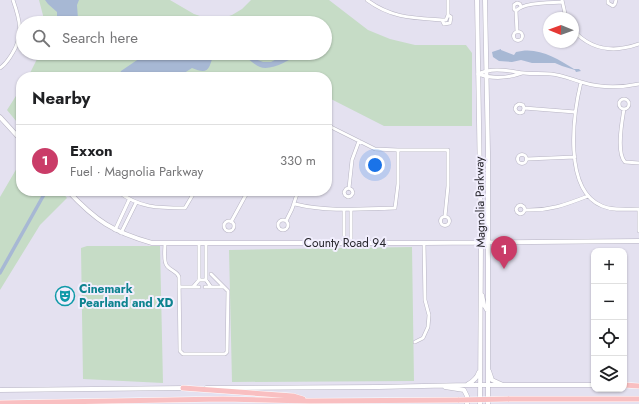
<!DOCTYPE html>
<html lang="en">
<head>
<meta charset="utf-8">
<style>
	:root { --surface:#fff; --page:#f6f6f6; --text:#202124; --muted:#757577; --line:#e0e0e0; --accent:#ca3c68 }
	body { margin:0; font-family:Jost,sans-serif; background:var(--page); color:var(--text) }
	.controls { position:absolute; right:12px; bottom:12px; display:grid; overflow:hidden; border-radius:8px; box-shadow:0 1px 3px #0004 }
	.controls button { width:36px; height:36px; display:grid; place-items:center; padding:0; border:0; border-bottom:1px solid var(--line); background:var(--surface); color:var(--text); font:20px sans-serif }
	.compass { position:absolute; left:543px; top:12px; width:36px; height:36px; border-radius:50%; background:var(--surface); box-shadow:0 1px 3px #0004; rotate:271deg }
	.you { position:absolute; left:375px; top:165px; width:14px; height:14px; margin:-10px; border:3px solid #fff; border-radius:50%; background:#1a73e8; box-shadow:0 0 0 6px #1a73e833 }
	.badge { display:grid; place-items:center; width:26px; height:26px; border-radius:50%; background:var(--accent); color:#fff; font-size:13px; font-weight:700 }
	.pin { position:absolute; translate:-50% -33px; filter:drop-shadow(0 1px 2px #0008) }
	.pin::after { content:''; position:absolute; top:21px; width:14px; height:12px; background:inherit; clip-path:polygon(0 0,100% 0,50% 100%) }
	.list { margin:0; padding:0; list-style:none }
	h2 { display:flex; justify-content:space-between; align-items:center; height:52px; margin:0; padding:0 16px; font-size:17px }
	h2 small { font-size:13px; font-weight:400; color:var(--muted) }
	.list li { display:grid; grid-template-columns:26px 1fr auto; gap:12px; align-items:center; box-sizing:border-box; height:72px; padding:0 16px; border-top:1px solid var(--line) }
	.list b { display:block; font-size:15px; white-space:nowrap }
	.list p { margin:0; font-size:13px; white-space:nowrap; color:var(--muted) }
	.list em { font-size:13px; font-style:normal; color:var(--muted) }
	.icon { flex:none; width:22px; height:22px; fill:none; stroke:currentColor; stroke-width:2; stroke-linecap:round; stroke-linejoin:round }
	.map { position:relative; flex:none; width:639px; height:404px; overflow:hidden }
	.search { position:absolute; background:var(--surface); box-shadow:0 1px 3px #0004; left:16px; top:16px; width:316px; height:44px; display:flex; align-items:center; gap:10px; box-sizing:border-box; padding:0 14px; border-radius:22px; color:var(--muted); font-size:15px }
	.panel { position:absolute; background:var(--surface); box-shadow:0 1px 3px #0004; left:16px; top:72px; width:316px; height:124px; border-radius:16px }
	.map>svg:first-child { display:block }
</style>
</head>
<body>
<div class="map">
<svg width="639" height="404" viewBox="0 0 639 404">
	<rect width="100%" height="100%" fill="#e4e1f0"/>
	<path fill="#c6dcc6" d="M39 0H170L194 14 203 17 212 18H223L232 15 242 9 251 0H329L368 30 390 39 415 45H466L472 53V126H384L327 97V77H28L40 53H325V23H45Z
		M21 88V127L7 110Z
		M21 161V191H61L67 198 40 225 0 290V197Z
		M87 246H160L163 383 83 379 81 248Z
		M412 247 414 381 232 382 229 250Z"/>
	<path fill="#a7b8d4" d="M45 0H79L77 5 78 19 73 23H54L57 19V12L48 4Z
		M501 49V50L514 55 516 52C537 46 557 58 574 69H579L581 71 576 72 575 70 562 66 555 63H532L521 60 512 62 499 61 493 57 492 52Z
		M172 53H214C209 67 210 76 192 68L178 77H119L121 71 143 56 151 55 163 60 168 58Z
		M232 53H240L263 62H271L288 53H297C291 61 270 71 260 67 255 65 251 61 247 58 242 56 236 55 232 53Z"/>
	<g fill="none" stroke-linecap="round" stroke-linejoin="round">
		<path stroke="#a7b8d4" stroke-width="3.5" d="M0 273 46 191"/>
		<defs>
			<path id="street" d="M367 0C391 18 413 18 442 20H446L448 15V0
				M562 0 566 18
				M608 0V3L613 6 615 4 616 0
				M516 11 514 9V5L517 3 520 4 521 7
				M442 20 444 24 450 23 451 17 448 15
				M573 30C591 50 614 53 639 44
				M513.5 36a4.5 4.5 0 1 1 9 0a4.5 4.5 0 1 1-9 0Z
				M517 32 516 11C523 2 551 3 562 2
				M0 68C6 64 8 60 12 54 24 35 20 20 13 0
				M478 74C493 67 508 71 524 73 533 74 542 73 551 74 562 75 571 79 581 82 600 88 620 88 639 84
				M478 74C492 79 508 78 522 73
				M581 82C573 115 563 190 602 206 614 211 627 209 639 209
				M619 104a5 5 0 1 1 10 0a5 5 0 1 1-10 0Z
				M524 108 523 112 520 113 517 112 515 109 516 106 519 104 523 105 524 108 575 112
				M624 109C622 121 616 153 625 162L639 163
				M327 125 375 149 398 150H448V186L445 216
				M517.5 159a4.5 4.5 0 1 1 9 0a4.5 4.5 0 1 1-9 0Z
				M527 159 575 157
				M349 188 346 189 344 192 345 195 348 197 351 196 353 193 352 190 349 188 352 160 359 141
				M117 191C140 208 157 208 185 208L195 191
				M140 191H145
				M295 204C327 212 361 209 395 208L398 184V150
				M639 209V231
				M344 210V243
				M351 210V243
				M525 210 524 207 521 205 518 206 516 209 517 212 520 214 523 213 525 210C549 211 565 205 588 196
				M440.5 221a4.5 4.5 0 1 1 9 0a4.5 4.5 0 1 1-9 0Z
				M278 225a5 5 0 1 1 10 0a5 5 0 1 1-10 0Z
				M286 221 292 209 298 191
				M224 226a5 5 0 1 1 10 0a5 5 0 1 1-10 0Z
				M231 222 248 191
				M115 230 129 200
				M121 233 136 203
				M165 243C165 249 163 262 167 266 171 271 177 271 179 277L180 351 183 354H225L227 352 228 291 211 274
				M199 243V280
				M206 243V280L211 287
				M179 287H199
				M193 287 199 280H206
				M205 287H223
				M415 342 423 338 428 327 429 315 425 300 424 243"/>
			<path id="secondary" d="M477 0 481 243 480 404
				M485 0 488 152V404
				M0 117 21 140
				M68 191C96 221 113 232 152 243H424L639 241
				M482 295 484 305 487 310
				M489 371 492 380 503 385
				M468 384C474 381 477 378 479 372
				M445 387 464 390 467 396V404
				M206 388 378 387 468 385H594
				M0 390 186 388"/>
			<path id="highway" d="M624 385 639 386
				M183 388 293 396 303 399
				M508 399H639
				M0 403 223 399 310 401 459 400"/>
		</defs>
		<use href="#street" stroke="#b7b4c3" stroke-width="4"/>
		<use href="#secondary" stroke="#b7b4c3" stroke-width="5"/>
		<use href="#highway" stroke="#fff" stroke-width="6"/>
		<use href="#street" stroke="#fff" stroke-width="3"/>
		<use href="#secondary" stroke="#fff" stroke-width="4"/>
		<use href="#highway" stroke="#f9bfc1" stroke-width="5"/>
		<defs>
			<path id="highway-bridge" d="M459 400 508 399"/>
		</defs>
		<use href="#highway-bridge" stroke="#fff" stroke-width="6" stroke-linecap="butt"/>
		<use href="#highway-bridge" stroke="#f9bfc1" stroke-width="5"/>
	</g>
	<defs>
		<symbol id="theatre-ring" viewBox="-11 -11 22 22"><circle r="9.5" fill="#f1eefd" stroke="#0f9aa8" stroke-width="1.5"/><path d="M-5-5.5Q0-4 5-5.5V0Q5 5 0 6Q-5 5-5 0ZM-3.3-2.5H-1v1.5H-3.3ZM1-2.5H3.3v1.5H1ZM-2.8 1Q0 5.5 2.8 1Z" fill="#0f9aa8"/></symbol>
	</defs>
	<g fill-rule="evenodd">
		<use href="#theatre-ring" x="54" y="285" width="22" height="22"/>
	</g>
	<g text-anchor="middle" stroke-width="4" stroke-linejoin="round" paint-order="stroke">
		<g font-size="12" fill="#26252b" stroke="#f1eefd">
			<text transform="translate(480 202) rotate(-91)" y="4">Magnolia Parkway</text>
			<text x="345" y="247">County Road 94</text>
		</g>
		<g font-size="12" font-weight="bold" fill="#0d838f" stroke="#f1eefd" text-anchor="start">
			<text x="79" y="293">Cinemark<tspan x="79" dy="14">Pearland and XD</tspan></text>
		</g>
	</g>
</svg>
<div class="controls">
<button>+</button>
<button>−</button>
<button><svg class="icon" aria-label="locate" viewBox="0 0 24 24"><circle cx="12" cy="12" r="6"/><path d="M12 2v4M12 18v4M2 12h4M18 12h4"/></svg></button>
<button><svg class="icon" aria-label="layers" viewBox="0 0 24 24"><path d="M12 4l9 5-9 5-9-5zM3 14l9 5 9-5"/></svg></button>
</div>
<svg class="compass" viewBox="-18 -18 36 36"><path d="M0-13l5 13h-10z" fill="#e53935"/><path d="M0 13l5-13h-10z" fill="#757577"/></svg>
<div class="you"></div>
<div class="pin badge" style="left:504px;top:269px">1</div>
<div class="search"><svg class="icon" aria-label="search" viewBox="0 0 24 24"><circle cx="10" cy="10" r="6"/><path d="M15 15l6 6"/></svg>Search here</div>
<section class="panel">
<h2>Nearby<small></small></h2>
<ul class="list">
<li><span class="badge">1</span><div><b>Exxon</b><p>Fuel · Magnolia Parkway</p></div><em>330 m</em></li>
</ul>
</section>
</div>
</body>
</html>
